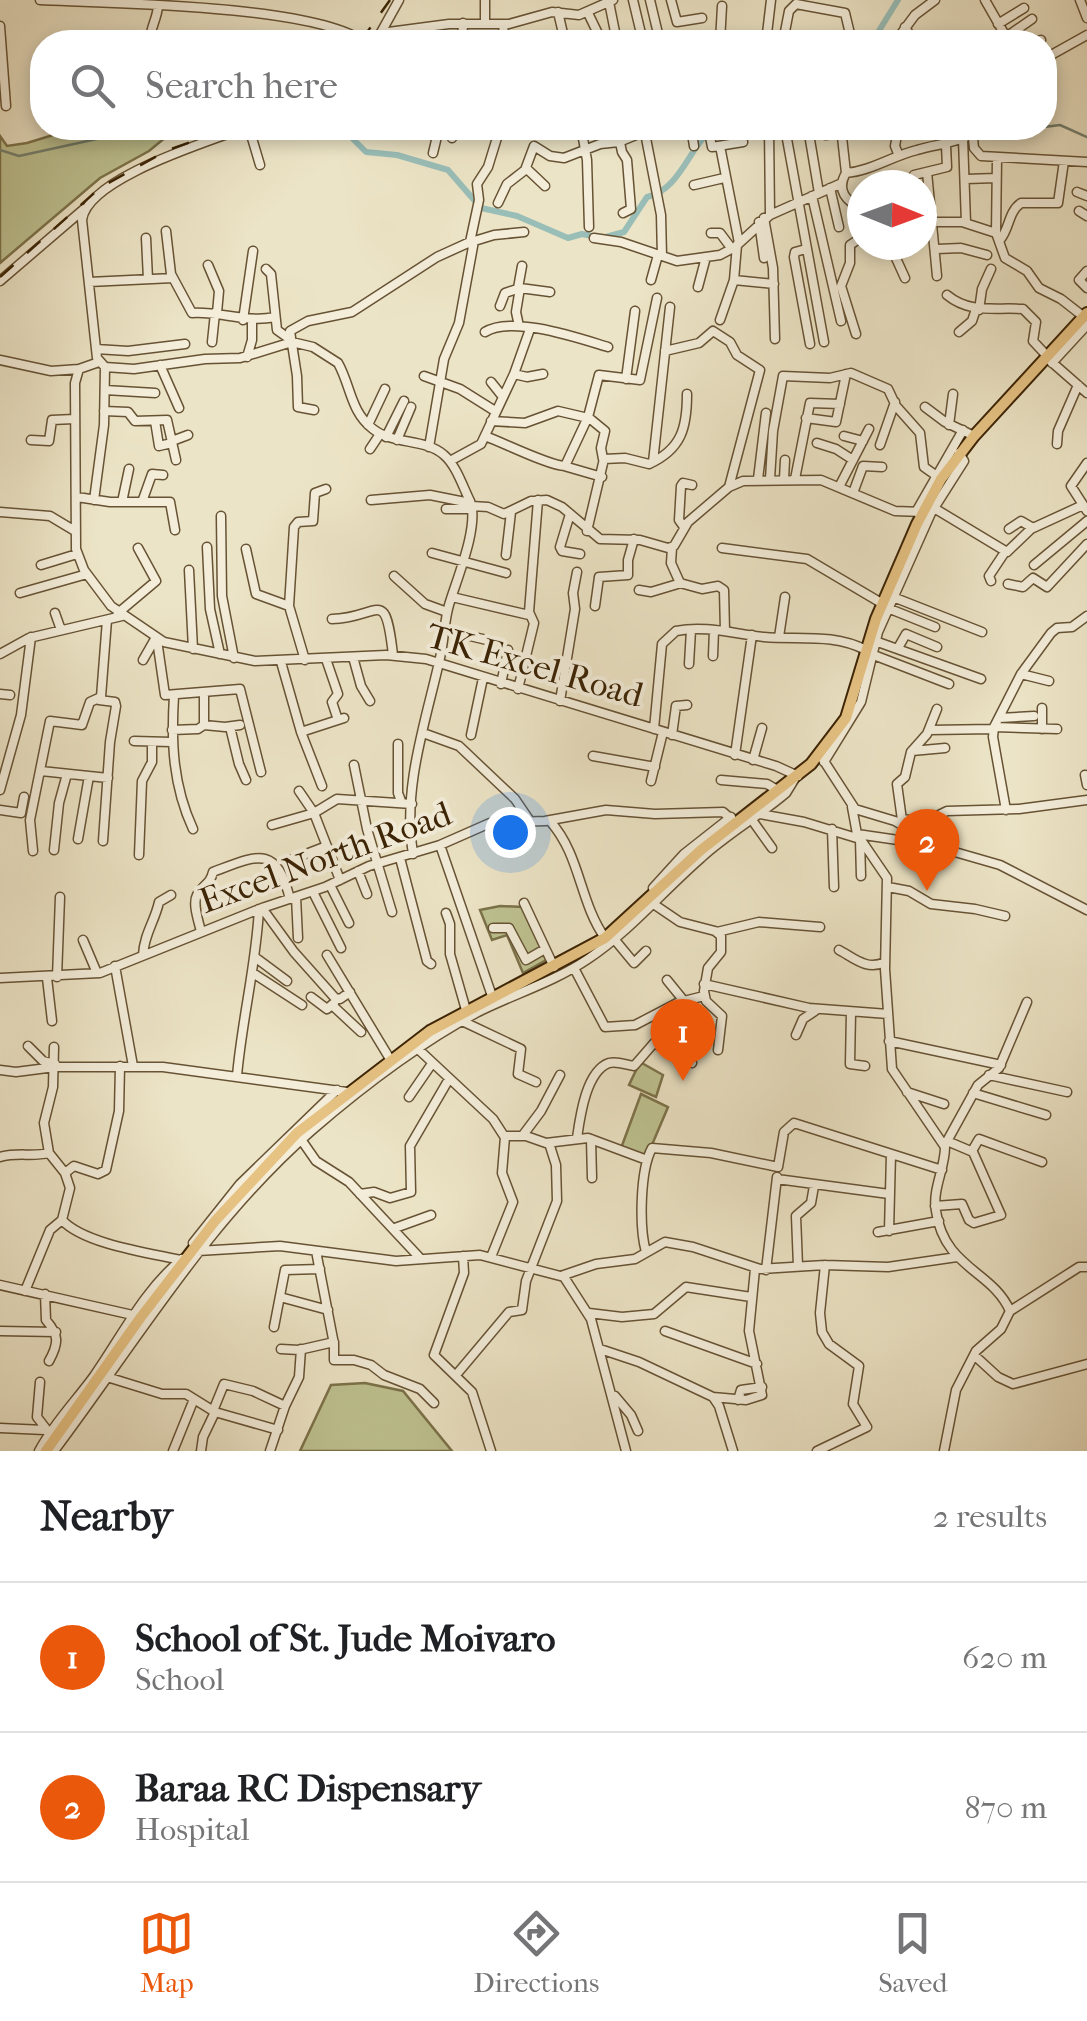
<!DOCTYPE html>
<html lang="en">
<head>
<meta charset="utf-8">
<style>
	:root { --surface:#fff; --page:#f6f6f6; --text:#202124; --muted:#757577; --line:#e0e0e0; --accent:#ea580c }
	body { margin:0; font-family:"IM FELL French Canon",serif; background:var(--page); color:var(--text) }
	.compass { position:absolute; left:847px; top:170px; width:90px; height:90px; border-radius:50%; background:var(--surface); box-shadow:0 5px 15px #0003; rotate:91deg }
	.you { position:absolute; left:510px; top:832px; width:35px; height:35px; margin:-25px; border:8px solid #fff; border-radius:50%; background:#1a73e8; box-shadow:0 0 0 15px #1a73e833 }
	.badge { display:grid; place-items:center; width:65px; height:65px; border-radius:50%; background:var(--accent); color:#fff; font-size:32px; font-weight:700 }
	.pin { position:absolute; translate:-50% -82px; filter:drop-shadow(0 2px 5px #0008) }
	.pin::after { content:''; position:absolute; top:52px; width:35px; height:30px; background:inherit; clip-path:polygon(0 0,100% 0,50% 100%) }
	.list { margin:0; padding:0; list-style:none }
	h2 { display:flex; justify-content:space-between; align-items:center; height:130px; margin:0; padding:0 40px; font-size:42px }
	h2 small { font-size:32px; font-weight:400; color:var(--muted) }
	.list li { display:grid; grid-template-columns:65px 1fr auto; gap:30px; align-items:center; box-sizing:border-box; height:150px; padding:0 40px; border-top:2px solid var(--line) }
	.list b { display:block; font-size:38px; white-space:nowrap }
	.list p { margin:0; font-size:32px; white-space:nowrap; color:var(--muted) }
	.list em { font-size:32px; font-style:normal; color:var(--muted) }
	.icon { flex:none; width:55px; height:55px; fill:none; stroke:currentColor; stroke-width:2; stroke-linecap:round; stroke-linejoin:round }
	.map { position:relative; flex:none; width:1087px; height:1451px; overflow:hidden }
	.search { position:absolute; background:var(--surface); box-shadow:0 5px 15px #0003; left:30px; right:30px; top:30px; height:110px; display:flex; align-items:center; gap:25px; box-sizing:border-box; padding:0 35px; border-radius:40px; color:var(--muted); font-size:38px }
	.sheet { height:430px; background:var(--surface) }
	nav { display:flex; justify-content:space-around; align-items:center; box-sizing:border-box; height:140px; border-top:2px solid var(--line); background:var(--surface); font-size:28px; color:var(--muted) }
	nav a { display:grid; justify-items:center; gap:5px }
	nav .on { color:var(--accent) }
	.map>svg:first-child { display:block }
</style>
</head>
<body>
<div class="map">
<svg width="1087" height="1451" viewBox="0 0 1087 1451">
	<rect width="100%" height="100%" fill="#ece4c6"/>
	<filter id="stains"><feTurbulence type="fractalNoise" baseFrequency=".002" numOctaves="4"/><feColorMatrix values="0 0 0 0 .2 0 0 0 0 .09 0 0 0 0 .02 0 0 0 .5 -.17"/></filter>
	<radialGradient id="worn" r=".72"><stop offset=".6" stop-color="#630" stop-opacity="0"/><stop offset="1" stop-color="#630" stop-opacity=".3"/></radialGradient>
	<path fill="#bec291" stroke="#7c724a" stroke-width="2.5" d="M76 128H177L149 151 100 178 0 263V136L7 146 27 143Z
		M500 906 523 907 548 959 523 973 507 935 492 940 480 910Z
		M640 1062 663 1075 656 1097 629 1085Z
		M641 1094 668 1107 646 1159 620 1151Z
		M365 1383 403 1391 452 1451H300L331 1385Z"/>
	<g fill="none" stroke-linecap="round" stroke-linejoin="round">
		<path stroke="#738070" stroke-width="2.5" d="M1044 127 1060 125 1087 137
			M987 132 1020 136 1040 128
			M0 150 19 156 147 128"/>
		<path stroke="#99beb8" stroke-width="6" d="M872 42 898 0
			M348 128 353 139 366 152 397 155 448 170 481 208 517 216 568 238 582 234 602 238 624 232 647 197C680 190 689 147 713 128"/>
		<defs>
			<path id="minor" d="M40 0C108 3 315 5 364 42
				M485 0V23
				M633 0 643 42
				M650 0 660 42
				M671 0 677 22 702 18
				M985 0 1009 42
				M1080 0 1087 18
				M609 2 617 42
				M558 12 565 42
				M588 13 602 42
				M998 24 1024 8
				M0 26 6 106
				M905 27 914 42
				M381 33 449 24H509L552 12 579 15 613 0
				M1006 37 1032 19
				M766 39 791 42
				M150 42C150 27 157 20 158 6
				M371 42 379 36 399 0
				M462 42 463 23
				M502 42 504 24
				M720 42 722 6
				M766 42 771 0
				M783 42 789 11 796 4 845 13 852 42
				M895 42 915 15 935 0
				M919 42 931 39
				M957 42 1004 34
				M1036 42 1041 40
				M1044 59 1087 35
				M244 128C208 142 87 178 82 220L97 358 105 367 134 369 205 359 240 358 292 342 313 347 338 363C351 386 350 411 373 429 393 445 425 438 444 455 456 465 463 487 470 501 480 525 456 581 449 605 444 622 444 641 440 658 426 721 402 788 413 854
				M249 128 260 165
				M581 128 587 160 589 227
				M602 128 604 143
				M617 128 622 152 627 160 631 209 623 213
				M691 128 694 146
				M769 128 770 215
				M785 128 824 342
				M808 128 819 193
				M823 128 826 135 842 132
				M841 128 846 173
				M892 128 897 135 895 146 899 156
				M972 128 974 148 981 156 1087 162
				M709 132 712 147 743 142
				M645 133 661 215 662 256
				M452 138 454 128
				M963 139 966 223
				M720 146 739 243
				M433 153 439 128
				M526 168 545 186
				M927 172 937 276
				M914 175 947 167 946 145
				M966 179 996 178
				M694 185 724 178
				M830 188 839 227
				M1077 192 1087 196
				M812 196 841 321
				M498 203 507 184 525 170 534 146 550 156 564 158 600 144 619 142 641 133 657 134
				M862 208C846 202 836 190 846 173 871 171 892 156 917 150 936 144 954 144 972 134
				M1079 211 1087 216
				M764 218 773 268 775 339
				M759 222 764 258
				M922 222H962L996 233 1005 258 1027 271 1039 288 1061 299 1084 317
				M166 231 171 274 192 313C220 311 246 323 275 317
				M711 233H720L732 249
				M996 233 997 159
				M146 238 148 279
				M594 238 621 242 677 261 720 255 735 247 770 215 842 183
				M1000 240C1010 228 1008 212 1021 203H1058L1064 161
				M471 242 494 235 524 232
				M890 245 905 278
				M806 249 795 252 794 257 810 344
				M937 249 961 248 987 255
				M208 265 219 291 217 313
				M266 269 271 274 277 330 291 340
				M1087 271 1079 280 1087 288
				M651 280 658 255
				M734 280 774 284
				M0 281 84 209
				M89 282 173 278
				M698 287 706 257
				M518 288 522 266
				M947 295C970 314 995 307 1023 309L1036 322 1033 341 1048 357
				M500 306 505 293 520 288 550 292
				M979 310 982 289 991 269
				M243 320 253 251
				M720 320 734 280 737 245
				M519 326 516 312 520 288
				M485 332C512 315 578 338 608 347
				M959 332 972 321 976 309
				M856 334 841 286 850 263V245L862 237
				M212 342 215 313
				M96 349 128 351 185 344
				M665 351 699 343 713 331 730 342 737 355 760 370 729 487
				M247 357 252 340V320
				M1047 358 1087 393
				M0 360 51 371 79 369
				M99 362 79 369 75 383 76 549 84 570 111 606 164 642 255 661 386 655 426 659 776 766 798 776
				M1052 363 1087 325
				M160 365 179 408
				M514 374 527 377 543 374
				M424 376 460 389 495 411
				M626 379 635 311
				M491 382 503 397
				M105 390 155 393
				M925 407 945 422 974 436
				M314 410 298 407 297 376 290 331 308 321 352 312 437 257 470 242 479 200 477 184 488 167 500 128
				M104 411 128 412 135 421 167 420 176 460
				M588 417 605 431 601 448 603 459
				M806 418 836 422 846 374
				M155 421 159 446 172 443
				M491 421 525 423 558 411 588 418
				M368 425 385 389
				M949 425 953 394
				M485 436C504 443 550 466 565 466L588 417 599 375 640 380 657 298
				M844 436 863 441
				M386 437 404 401
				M31 440 49 441 52 420 74 419
				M397 440 411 407
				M172 441 188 435
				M817 443 836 449 853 460
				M1057 444 1058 431 1078 385
				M880 445 895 402
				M429 447 444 359 459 323 474 241
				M370 449 380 434
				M450 461 481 444 514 374 530 329
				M653 462 670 307
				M1087 463 1071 486 1087 511
				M564 466 602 477
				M758 479 766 413
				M770 479 773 431 783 376 830 378 851 373 888 389 896 406 920 433 924 467 941 479
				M784 479 785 460
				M795 479 810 403 840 404
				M839 487 869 429
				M853 493 863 466 882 467
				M77 497 110 502H170L175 530
				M94 500 104 425 105 367
				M371 500 430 495 470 503
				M122 502 129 469
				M142 502 152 474 163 475
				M472 506 488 507 504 514 531 501 547 500 562 507 600 539 640 540 668 548 674 546 688 522 729 487 743 481 821 480 895 511 923 512
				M934 508 1007 552 1032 528
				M446 509H472
				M0 512 50 516 75 531
				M916 512 963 430
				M570 514 560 547 562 551 580 554
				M221 516 222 596 234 658
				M684 527 679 520 681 486 683 483 692 485
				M1009 529 1021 521 1033 528 1083 505
				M587 531 604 459 625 458 649 464C682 449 687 427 687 394
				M207 547 210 609 220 654
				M672 548 671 563 680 583 702 589 718 586 724 590 725 631
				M722 548 807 559 883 604
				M246 549 256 594 289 606 305 660
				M432 553 506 573
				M506 555 511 512
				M41 565 77 554
				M1034 565 1087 521
				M189 570 193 649
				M394 576 425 604 447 612
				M991 581 989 576 1005 552
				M1008 584 1023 587 1033 578 1047 587 1087 544
				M639 590 651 592 681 583
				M20 593 87 574
				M452 597 529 615
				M893 597 982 632
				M289 606 294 527 298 522 313 521 315 493 326 489
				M595 606 599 577 628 575V560L634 539
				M890 609 935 627
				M55 613 61 630
				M118 613 156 581 138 548
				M332 619C380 618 385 584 393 655
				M445 630 491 641
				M779 637 785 597
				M157 640 165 695 240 689 261 772
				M875 641 981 679
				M898 648 906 634 937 647
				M0 654 29 638 122 616
				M871 654 949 684
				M713 656 714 630
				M353 657 361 686 370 701
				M326 659 338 694 332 702 338 720
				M143 660 155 639
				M281 662 301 732 322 786
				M689 664 691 630
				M1021 674 1049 681
				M501 684 508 650
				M518 689 534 623 529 612 538 500
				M0 694 10 695
				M174 696C171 743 173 786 193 829
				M99 700 115 702 116 706 110 742 103 841
				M560 701 575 609 573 593 577 572
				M999 718 1034 716
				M204 725 225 727 240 725
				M230 727 239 764 246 780
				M994 727 1057 729
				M654 729 662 644 676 631C706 625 734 634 764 637 799 640 833 633 866 650
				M1042 729V708
				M172 730 198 729 204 725V692
				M930 730 993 729
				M301 732 344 718
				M423 733 459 746 515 799 530 821
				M471 735 483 678
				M672 735 676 706 687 705
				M134 741 171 742
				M398 744V793L401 801
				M912 751 945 748
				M735 755 752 635
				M593 756 655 767
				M822 758 855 809 895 821 941 848 1000 865 1087 910
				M753 760 762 728
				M824 762 861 702 878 632 931 513 964 461 959 453
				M354 765 367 829 392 912
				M41 771 108 778
				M1085 775 1087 785
				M721 780 767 784 779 791
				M651 781 663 732
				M0 790 21 715 31 637
				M299 791 314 813 340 880
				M852 807 857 834 887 878 885 969 892 1069 945 1147C945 1169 932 1189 936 1211 944 1268 993 1271 1010 1311
				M0 810 21 813 24 797
				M1006 810 993 737 994 727 1021 674 1051 633 1057 628 1072 627 1087 616
				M760 814 804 822 860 839 861 876
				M902 819 925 822 947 811 1019 809 1087 800
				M752 820 772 848
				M902 820 897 784 905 777 911 752 927 734 937 709
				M550 821C581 856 579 901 605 938
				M272 825 314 813 337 799 412 804
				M832 829 834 887
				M857 834 932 845
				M78 839 89 776
				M440 845 492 996
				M54 850 59 803 67 774
				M33 851 30 820 50 721 82 725 90 702 101 697 107 620
				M139 855 142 781 152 762V742
				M400 858 427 961 431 964
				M293 859 327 846
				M358 871 367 894
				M330 885 349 923
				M888 887 909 891 931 904 975 909 1005 916
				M653 888 684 854 731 817
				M313 892 341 948
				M296 897 298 938
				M524 903 554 967
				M652 903 680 922 715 931 721 936V952L708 968 704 991 706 1001 722 1016 718 1050
				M262 908 294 952 335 998 340 999 350 992
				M446 913 450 924V954L466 1010
				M493 928H509L526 960 545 949
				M201 932C199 922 192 904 197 895 203 884 210 885 213 872 258 855 276 844 290 899
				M717 932 759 922 820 927
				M83 940 97 973
				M615 940 634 963 646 951
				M839 950C854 958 867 971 885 962
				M143 955C144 934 155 921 159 902L171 895
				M327 955 390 1059
				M256 958 287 981
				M115 966 133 1066
				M574 968 605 1027 635 1025 683 1000
				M253 973 302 1005
				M57 977 60 897
				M0 978 100 973 262 908 325 887 369 866 440 845 490 823 545 821 606 810 655 814 723 812 730 818
				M47 978 52 1021
				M667 980 684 1001 704 996
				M704 984 809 1008 888 1014
				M311 997 327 1009 334 1003
				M332 1005 361 1032
				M851 1012 850 1064 865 1066
				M462 1021 521 1049 518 1074 536 1082
				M796 1035 803 1019 815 1011
				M889 1041 1001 1065
				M28 1046 43 1061 55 1064
				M54 1047 53 1087 44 1123 49 1153 65 1173 70 1188 62 1220C84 1244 149 1253 181 1260
				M418 1049 493 1119 504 1136H526L546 1143 588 1138 647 1160
				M0 1070 16 1072 55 1067H163L347 1092
				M989 1075 1067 1092
				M237 1076C242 1019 256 966 259 909
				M907 1092 944 1104
				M973 1093 1046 1115
				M409 1097 431 1065
				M523 1135 541 1111 560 1075
				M300 1138 316 1161 349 1182 419 1257
				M577 1138C580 1117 586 1071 609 1063 618 1061 626 1065 634 1066L654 1043 692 1063
				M591 1139 592 1178
				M946 1143 978 1085 999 1068 1027 1002
				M972 1151 979 1139 1042 1162
				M0 1157C17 1152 32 1157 49 1153
				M65 1173 74 1166 98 1174 106 1170 119 1111 120 1066
				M777 1179 889 1194
				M360 1194 374 1192 390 1198 411 1192 410 1146 449 1079
				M935 1206 962 1204 969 1220 974 1223 1001 1215 973 1152 947 1141
				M395 1228 431 1215
				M889 1231 891 1154
				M878 1232 939 1221
				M193 1243 240 1184 337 1090
				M198 1251 280 1246 396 1261 480 1255 564 1277 591 1319 626 1451
				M316 1251 334 1344V1360H354L371 1365 384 1375 420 1389 434 1403
				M646 1252C639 1227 640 1170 652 1148L711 1153 778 1167 784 1132 794 1123 942 1170
				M463 1256 464 1273 434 1355 472 1392 491 1451
				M491 1257 513 1202 502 1173 505 1137
				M798 1266 796 1216 811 1203 814 1186
				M766 1270 777 1177
				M561 1276 596 1264 635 1259 665 1242 693 1247 760 1269 825 1265 888 1267 957 1257
				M0 1285 137 1316
				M25 1291 50 1230 62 1220
				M45 1294 46 1320C59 1335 59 1343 49 1361
				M280 1297 328 1310
				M589 1313 622 1317 654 1314 686 1287 751 1297
				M274 1327 285 1270 320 1269
				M0 1331 56 1332
				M665 1331 757 1364
				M281 1349 299 1350 334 1342
				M600 1349 639 1362 713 1397 719 1406 733 1451
				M974 1355 998 1377 1013 1384 1087 1364
				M456 1375 509 1312 522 1310 526 1281 557 1201 556 1165 549 1143
				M107 1377 162 1394H186L215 1412 278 1430
				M40 1382 37 1417 47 1430
				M615 1396 631 1415 638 1431
				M713 1397 746 1400 762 1395 749 1331 755 1269
				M738 1400 741 1390 762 1387
				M213 1411 224 1384 253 1391 285 1406
				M0 1428 45 1430
				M39 1451C54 1423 75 1402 94 1376 122 1336 144 1290 182 1259
				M54 1451C136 1342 207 1222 311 1131 362 1087 418 1044 478 1012 514 994 554 982 588 959 630 931 663 891 701 858 727 834 759 816 786 793L794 780
				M173 1451 194 1399
				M201 1451 203 1437 215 1412
				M270 1451 285 1406 299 1377 301 1349
				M817 1451 867 1427 853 1404 859 1366 829 1344 822 1332 820 1313 825 1265
				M944 1451 956 1390 976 1351 1001 1329 1010 1311 1079 1267H1087"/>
			<path id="major" d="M46 1451 141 1317 215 1221 297 1133 430 1031 605 938 701 850 811 764 846 718 876 619 917 524 941 479 974 436 1087 313"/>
		</defs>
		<use href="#minor" stroke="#675334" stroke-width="11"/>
		<use href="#major" stroke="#3b2304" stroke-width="14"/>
		<use href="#minor" stroke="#f3edda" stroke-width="8"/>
		<use href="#major" stroke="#e6c283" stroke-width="10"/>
		<path stroke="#3b2304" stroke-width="2.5" stroke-dasharray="18 18" stroke-linecap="butt" d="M360 42 390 0
			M0 277 101 187 168 150 231 128"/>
	</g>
	<g text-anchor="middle" stroke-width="8" stroke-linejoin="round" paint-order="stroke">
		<g font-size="35" fill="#3b2304" stroke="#f3edda">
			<text transform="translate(535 665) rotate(16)" y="12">TK Excel Road</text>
			<text transform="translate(325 857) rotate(-20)" y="12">Excel North Road</text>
		</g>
	</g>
	<rect width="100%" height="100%" filter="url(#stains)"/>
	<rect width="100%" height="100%" fill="url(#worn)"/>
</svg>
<svg class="compass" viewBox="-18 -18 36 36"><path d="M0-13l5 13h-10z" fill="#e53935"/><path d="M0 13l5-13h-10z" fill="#757577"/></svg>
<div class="you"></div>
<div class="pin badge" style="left:683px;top:1081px">1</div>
<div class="pin badge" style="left:927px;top:891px">2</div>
<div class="search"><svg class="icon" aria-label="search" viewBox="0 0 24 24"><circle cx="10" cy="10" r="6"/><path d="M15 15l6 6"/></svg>Search here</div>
</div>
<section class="sheet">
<h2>Nearby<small>2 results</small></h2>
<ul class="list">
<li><span class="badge">1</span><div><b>School of St. Jude Moivaro</b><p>School</p></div><em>620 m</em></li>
<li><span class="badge">2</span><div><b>Baraa RC Dispensary</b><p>Hospital</p></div><em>870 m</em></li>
</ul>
</section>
<nav>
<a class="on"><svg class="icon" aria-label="map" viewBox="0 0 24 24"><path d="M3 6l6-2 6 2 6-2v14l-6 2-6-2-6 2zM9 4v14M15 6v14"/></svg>Map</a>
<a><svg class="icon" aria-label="directions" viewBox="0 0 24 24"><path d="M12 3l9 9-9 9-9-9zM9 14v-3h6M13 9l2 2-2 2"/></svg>Directions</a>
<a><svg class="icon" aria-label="saved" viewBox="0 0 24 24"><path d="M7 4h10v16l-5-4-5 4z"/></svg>Saved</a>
</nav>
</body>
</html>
